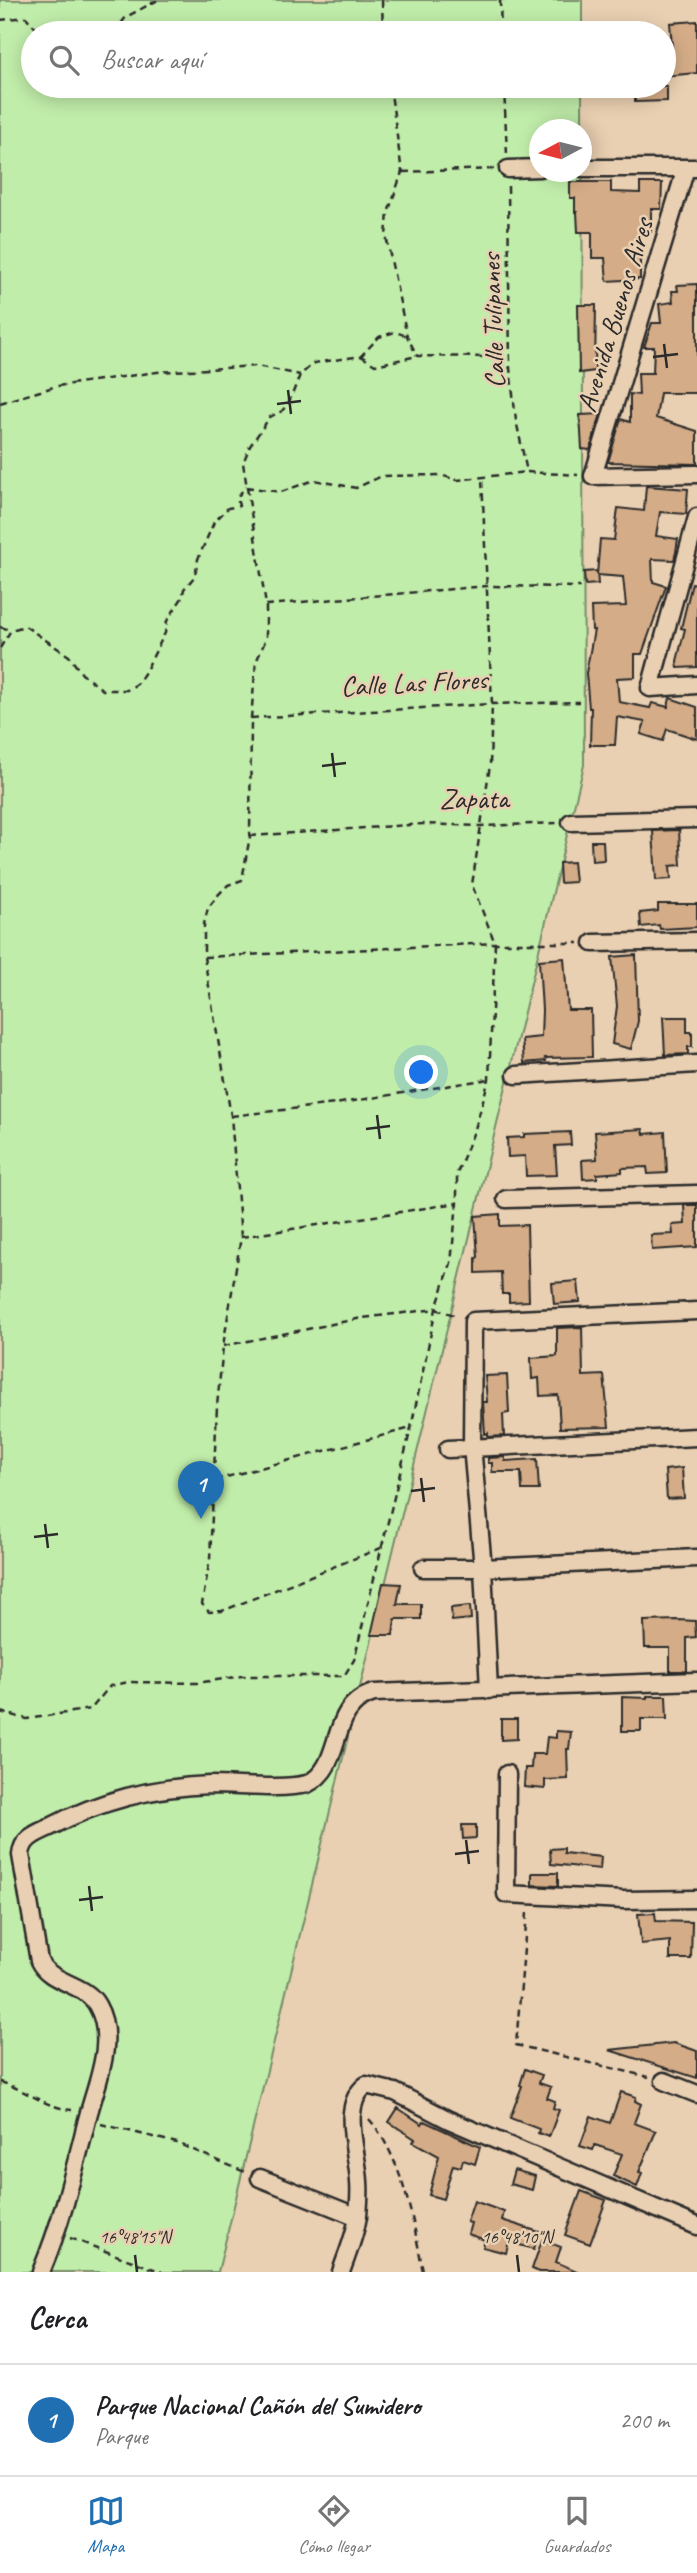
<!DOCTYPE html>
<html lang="es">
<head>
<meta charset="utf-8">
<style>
	:root { --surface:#fff; --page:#f6f6f6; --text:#202124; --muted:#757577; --line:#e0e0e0; --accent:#1f6fb2 }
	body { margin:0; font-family:Caveat,sans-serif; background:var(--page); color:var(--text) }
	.compass { position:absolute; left:529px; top:119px; width:63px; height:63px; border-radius:50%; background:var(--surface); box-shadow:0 4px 18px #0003; rotate:263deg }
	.you { position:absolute; left:422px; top:1073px; width:24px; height:24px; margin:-18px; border:5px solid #fff; border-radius:50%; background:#1a73e8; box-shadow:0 0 0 10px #1a73e833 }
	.badge { display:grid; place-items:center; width:46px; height:46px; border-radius:50%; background:var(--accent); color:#fff; font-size:23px; font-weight:700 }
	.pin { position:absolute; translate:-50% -58px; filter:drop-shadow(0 2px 4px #0008) }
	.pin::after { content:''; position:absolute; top:37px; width:24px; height:21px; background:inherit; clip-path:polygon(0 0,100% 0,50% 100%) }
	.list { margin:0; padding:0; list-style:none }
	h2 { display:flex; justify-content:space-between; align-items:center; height:91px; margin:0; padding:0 28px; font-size:30px }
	h2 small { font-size:23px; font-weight:400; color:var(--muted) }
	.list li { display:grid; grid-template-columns:46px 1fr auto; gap:21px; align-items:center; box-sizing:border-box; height:112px; padding:0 28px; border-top:2px solid var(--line) }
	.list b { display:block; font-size:26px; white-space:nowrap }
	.list p { margin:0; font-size:23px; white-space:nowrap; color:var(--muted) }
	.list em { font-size:23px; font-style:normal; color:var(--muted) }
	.icon { flex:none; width:38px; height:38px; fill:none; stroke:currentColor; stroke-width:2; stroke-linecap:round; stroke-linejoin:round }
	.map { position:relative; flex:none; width:697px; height:2272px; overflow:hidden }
	.search { position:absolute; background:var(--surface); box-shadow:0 4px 18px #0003; left:21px; right:21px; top:21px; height:77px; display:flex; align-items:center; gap:18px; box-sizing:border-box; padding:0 24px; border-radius:38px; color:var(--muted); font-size:26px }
	.sheet { height:203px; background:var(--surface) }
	nav { display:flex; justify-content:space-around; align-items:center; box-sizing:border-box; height:98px; border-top:2px solid var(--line); background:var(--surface); font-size:19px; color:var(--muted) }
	nav a { display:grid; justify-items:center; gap:4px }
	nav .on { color:var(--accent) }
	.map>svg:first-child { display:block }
</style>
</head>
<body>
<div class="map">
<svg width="697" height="2272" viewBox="0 0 697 2272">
	<rect width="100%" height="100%" fill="#ead0b2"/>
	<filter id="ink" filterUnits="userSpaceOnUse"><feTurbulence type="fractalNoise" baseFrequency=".0143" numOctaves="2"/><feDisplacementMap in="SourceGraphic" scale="14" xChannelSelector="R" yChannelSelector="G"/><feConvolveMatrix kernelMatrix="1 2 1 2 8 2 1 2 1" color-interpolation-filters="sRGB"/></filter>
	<g filter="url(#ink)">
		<path fill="#c1edaa" stroke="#768c6a" stroke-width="2" fill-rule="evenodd" d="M0 0H582V33H33V86H582L584 765 218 2272H0ZM540 130H582V172H540Z"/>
		<path fill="#d4ac87" stroke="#2b2b2b" stroke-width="2" d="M697 21V73L664 76V46H672L670 23Z
			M635 86H667V101L635 102Z
			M570 182H611V192L640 193V183H662L661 209H651V232H640V279L607 281 605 258H592V232H578L577 212H575V198H570Z
			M697 284V393H660L656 418 697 431V464L608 462 621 419 630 422V394L639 395 638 373H653L654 347H644L652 323H661L659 304 673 302 672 291H678L677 285Z
			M578 305H596L595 371 579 373Z
			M601 414 590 450 582 449 580 415Z
			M646 486 688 489 686 514 660 512 656 536 678 539 676 552 674 560 652 559 653 582 666 586 642 654H635V677L617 678 619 702 650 708 652 703 668 707 670 698 697 707V739L667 729 663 741 641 734 645 722 617 717 615 745H590L591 708H589L586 673 594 630H592L591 607 626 606 623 577 597 575 600 539 614 540 618 508 644 511Z
			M597 571 598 584 585 585 584 572Z
			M692 583 697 584V667L678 668 677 661 685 629 681 628Z
			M679 830 681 865 670 866 671 879 656 880 653 831Z
			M591 841H603L604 860 592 861Z
			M573 862 575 882 560 883 559 863Z
			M658 904H697V927L660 929 659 925 641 927 640 913 658 911Z
			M636 955 638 1021 631 1049 612 1044 617 1006 612 957Z
			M564 958 568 1010H591L592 1057 545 1058 546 1061 524 1063 522 1039 541 1037 542 1010 539 960Z
			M663 1017H687V1032H692V1047H688V1054L665 1055Z
			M643 1129 644 1134 665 1132 667 1173 648 1174 647 1167 622 1168V1172L597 1174V1178L583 1179 582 1160 597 1159 595 1132Z
			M570 1132 571 1145 555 1146 557 1175 526 1176 525 1156 508 1157 507 1138 524 1137V1134Z
			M684 1205H697V1247L652 1250 651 1235 673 1234 672 1225 685 1224Z
			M500 1214V1226L527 1225 529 1301 509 1302V1294H502L501 1272 476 1273V1258L478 1257 475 1216Z
			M578 1281 580 1302 554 1304 552 1283Z
			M582 1327 583 1376 604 1375 609 1427 560 1428 558 1395 540 1396 539 1378 532 1379 531 1358 557 1356V1328Z
			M507 1375 509 1413 503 1414 504 1436 488 1437V1433L485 1434 483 1402H487L485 1376Z
			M505 1457V1461L537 1459 539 1490H522L521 1472H492V1463H488V1458Z
			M682 1468 684 1498 667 1499 665 1470Z
			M383 1583 401 1584 397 1604H421V1619H395L393 1635H371Z
			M470 1606 471 1619 452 1621 451 1608Z
			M678 1620 695 1621 696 1637 687 1638V1671H670V1648H645L644 1621Z
			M647 1696H666L667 1719H641V1731H622V1697L647 1698Z
			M501 1719H517V1739L501 1740Z
			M556 1731 571 1732 569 1749H567L568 1779 545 1780V1789L524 1787 525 1768H531L532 1754H545L547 1737 556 1738Z
			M462 1825H476V1838L463 1839Z
			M564 1848V1853L601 1857 600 1869 551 1864 550 1849Z
			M532 1873H558V1886L532 1885Z
			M655 1913 656 1921 692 1922 691 1959H670V1941L641 1944 638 1914Z
			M674 2043 697 2051V2078L609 2050Z
			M525 2069 542 2075 539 2083 551 2087 547 2098 555 2101 553 2108 559 2110 549 2137 538 2133 539 2129 510 2118 522 2086 520 2085Z
			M621 2092 636 2097 635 2101 641 2104 634 2123 656 2131 639 2172 642 2173 637 2187 613 2176 622 2154 595 2145 593 2150 580 2146 591 2116 610 2123Z
			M398 2108 422 2124 424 2121 480 2147 475 2164 463 2160 461 2167 453 2165 443 2199 429 2195 439 2156 413 2142 415 2139 389 2122Z
			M514 2170 535 2176 532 2190 510 2184Z
			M581 2191 606 2200 590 2244 565 2235Z
			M474 2201 504 2212 502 2220 539 2232 534 2249 509 2242 506 2253 483 2247 485 2240 468 2234 471 2223 467 2222Z
			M542 2240 561 2247 556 2262 579 2272H539L532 2269Z"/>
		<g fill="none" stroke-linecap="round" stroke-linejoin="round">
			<defs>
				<path id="street" d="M582 168H697
					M686 168 593 476 697 474
					M508 169 540 168
					M697 517 650 688 697 685
					M571 822 697 819
					M593 943 697 941
					M516 1075 697 1064
					M506 1199 697 1194
					M448 1449 697 1437
					M423 1568H483L697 1558
					M489 1690 483 1568 472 1446 473 1321 697 1311
					M507 1774 506 1894 624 1900 697 1899
					M664 2081 697 2094
					M260 2178 358 2217
					M41 2272C61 2224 73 2175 86 2124 94 2088 118 2041 97 2005 84 1982 50 1984 39 1961L21 1855C22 1838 37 1833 50 1827 99 1801 155 1787 210 1785 239 1785 280 1790 307 1784 346 1766 326 1706 374 1693L697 1681
					M341 2272C347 2254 356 2234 358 2215 359 2204 360 2193 359 2182 358 2152 339 2106 366 2085L395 2092 449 2120 697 2226"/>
			</defs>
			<use href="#street" stroke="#2b2b2b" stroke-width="21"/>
			<path stroke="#2b2b2b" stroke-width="2.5" stroke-dasharray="7 5" stroke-linecap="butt" d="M382 0 383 33
				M500 0 501 33
				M0 20 26 17 40 33
				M114 33 126 17 158 0
				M390 86 402 172 388 213 386 236 407 336 417 356 491 357 510 368
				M504 86 507 155
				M403 172 494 169
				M508 186 510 368 516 420 527 472
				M361 356 375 365 417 356
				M0 403 57 386 157 372 257 366 300 375
				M246 487 281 492 314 480 356 488 382 476 440 475 457 480 527 472 578 475
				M266 605 488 586 580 587
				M0 627 11 630
				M0 648 11 630 25 626 69 656 82 674 103 690H127L137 684 145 672 165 633 167 621 182 598 184 589 195 576 198 559 214 522 228 508 239 506 237 497 246 487
				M251 718 492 704 579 702
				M250 836 423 824 481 826 557 823
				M204 957 495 943H579
				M231 1116 335 1104 489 1079
				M241 1237 457 1203
				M223 1346 362 1318 436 1309 457 1316
				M215 1480 411 1428
				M381 1548 222 1611 209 1612 202 1604 210 1559 217 1406 223 1346 241 1237 231 1116 204 957V924L208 908 219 894 228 885 242 880 250 836 251 718 256 662 266 639V605L243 463 250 446 270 417 282 411 289 402 300 375 314 363 361 356 379 337 395 332 407 336
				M0 1712 27 1719 91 1709 110 1686 128 1682 197 1683 242 1676H344L354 1660 411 1428 436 1309 451 1263 457 1203V1173L475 1129 489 1079 495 943 472 885 490 765 492 704 482 478
				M527 1913 516 2045 649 2077
				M0 2082C25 2089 46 2108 72 2110
				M369 2119C402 2157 414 2223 423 2272
				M101 2124 177 2143 247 2173
				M70 2238 162 2272"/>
			<use href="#street" stroke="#ead0b2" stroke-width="16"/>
		</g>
	</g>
	<path fill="none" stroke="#2b2b2b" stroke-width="2.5" d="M664 344 667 368M653 357 678 354M288 390 291 414M277 404 301 401M332 753 335 777M322 766 346 763M377 1115 380 1139M366 1129 390 1126M421 1478 424 1502M411 1491 435 1488M45 1524 48 1548M34 1537 58 1534M466 1840 469 1864M455 1854 479 1851M89 1886 92 1911M79 1900 103 1897M135 2255 137 2272M517 2255 519 2272"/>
	<g text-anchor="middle" stroke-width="5" stroke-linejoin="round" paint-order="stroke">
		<g font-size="28" fill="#2b2b2b" stroke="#ead0b2">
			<text transform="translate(614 315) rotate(-73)" y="10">Avenida Buenos Aires</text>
			<text transform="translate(492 321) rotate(-92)" y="10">Calle Tulipanes</text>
			<text transform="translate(414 682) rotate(-3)" y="10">Calle Las Flores</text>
			<text x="474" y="808">Zapata</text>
		</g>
	</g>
	<g font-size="18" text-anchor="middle" fill="#2b2b2b" stroke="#ead0b2" stroke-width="5" stroke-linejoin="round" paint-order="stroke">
		<text x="135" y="2243">16°48'15"N</text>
		<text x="517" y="2243">16°48'10"N</text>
	</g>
</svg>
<svg class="compass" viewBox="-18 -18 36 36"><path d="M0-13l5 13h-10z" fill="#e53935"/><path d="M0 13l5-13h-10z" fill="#757577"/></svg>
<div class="you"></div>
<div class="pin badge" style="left:201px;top:1519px">1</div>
<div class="search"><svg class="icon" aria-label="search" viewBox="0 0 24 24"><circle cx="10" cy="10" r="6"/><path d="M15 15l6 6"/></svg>Buscar aquí</div>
</div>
<section class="sheet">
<h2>Cerca<small></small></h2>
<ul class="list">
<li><span class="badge">1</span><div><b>Parque Nacional Cañón del Sumidero</b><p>Parque</p></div><em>200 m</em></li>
</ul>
</section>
<nav>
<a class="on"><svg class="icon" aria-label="map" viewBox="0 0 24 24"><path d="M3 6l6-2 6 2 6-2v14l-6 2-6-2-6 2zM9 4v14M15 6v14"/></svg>Mapa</a>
<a><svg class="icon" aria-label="directions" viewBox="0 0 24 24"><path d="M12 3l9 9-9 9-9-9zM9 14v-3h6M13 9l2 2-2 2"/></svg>Cómo llegar</a>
<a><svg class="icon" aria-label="saved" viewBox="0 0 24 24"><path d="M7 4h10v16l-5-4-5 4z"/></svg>Guardados</a>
</nav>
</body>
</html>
